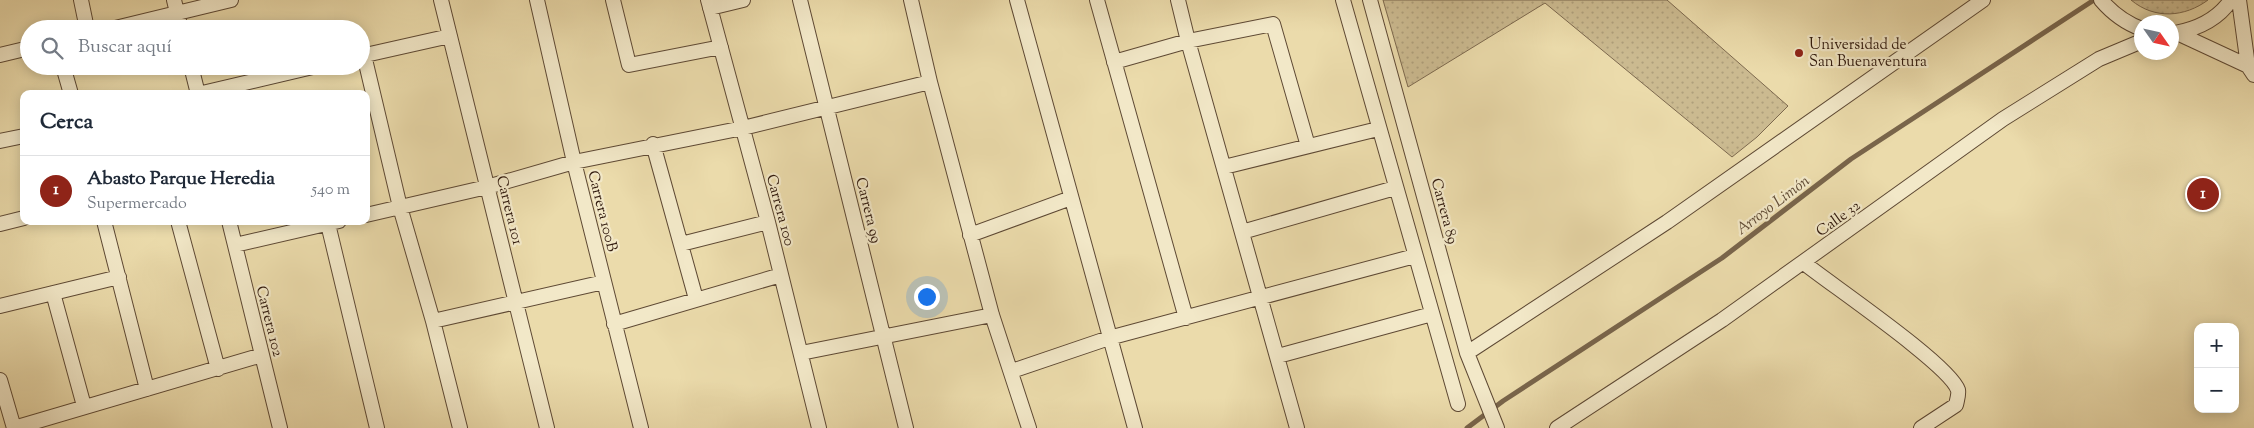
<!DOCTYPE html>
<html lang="es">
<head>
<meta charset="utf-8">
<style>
	:root { --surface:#fff; --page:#f6f6f7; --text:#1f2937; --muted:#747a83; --line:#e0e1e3; --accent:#8f2418 }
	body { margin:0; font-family:"Sorts Mill Goudy",serif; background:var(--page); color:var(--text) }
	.controls { position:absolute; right:15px; bottom:15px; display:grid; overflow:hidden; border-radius:10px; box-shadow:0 2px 12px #0003 }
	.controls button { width:45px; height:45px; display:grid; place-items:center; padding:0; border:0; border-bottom:1px solid var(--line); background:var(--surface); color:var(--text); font:25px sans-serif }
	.compass { position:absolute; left:2134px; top:15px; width:45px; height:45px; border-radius:50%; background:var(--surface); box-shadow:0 2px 12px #0003; rotate:124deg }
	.you { position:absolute; left:926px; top:296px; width:18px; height:18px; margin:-12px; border:4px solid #fff; border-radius:50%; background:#1a73e8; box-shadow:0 0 0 8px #1a73e833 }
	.badge { display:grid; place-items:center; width:32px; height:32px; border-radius:50%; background:var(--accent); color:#fff; font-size:16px; font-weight:700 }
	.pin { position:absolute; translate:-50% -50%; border:2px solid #fff; box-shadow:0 1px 5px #0006 }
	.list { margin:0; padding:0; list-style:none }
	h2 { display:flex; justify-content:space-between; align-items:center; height:65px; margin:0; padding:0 20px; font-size:21px }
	h2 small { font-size:16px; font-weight:400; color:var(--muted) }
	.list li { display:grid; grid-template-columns:32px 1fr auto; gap:15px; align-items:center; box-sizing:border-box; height:70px; padding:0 20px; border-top:1px solid var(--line) }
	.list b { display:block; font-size:19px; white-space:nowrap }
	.list p { margin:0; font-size:16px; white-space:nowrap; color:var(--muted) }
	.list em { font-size:16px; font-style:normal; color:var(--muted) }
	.icon { flex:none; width:28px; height:28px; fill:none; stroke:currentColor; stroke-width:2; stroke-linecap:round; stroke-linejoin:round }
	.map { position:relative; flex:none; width:2254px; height:428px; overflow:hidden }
	.search { position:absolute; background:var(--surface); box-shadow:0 2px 12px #0003; left:20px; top:20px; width:350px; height:55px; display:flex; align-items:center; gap:12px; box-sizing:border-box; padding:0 18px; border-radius:28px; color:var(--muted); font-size:19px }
	.panel { position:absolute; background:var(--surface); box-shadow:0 2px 12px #0003; left:20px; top:90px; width:350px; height:135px; border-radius:10px }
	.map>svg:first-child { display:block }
</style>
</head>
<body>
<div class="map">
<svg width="2254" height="428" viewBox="0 0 2254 428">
	<defs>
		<pattern id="green-dots" width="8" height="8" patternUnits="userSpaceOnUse" patternTransform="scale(1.25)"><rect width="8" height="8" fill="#cbba90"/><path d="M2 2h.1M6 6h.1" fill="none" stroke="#af9f7b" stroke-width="1.8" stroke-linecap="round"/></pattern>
	</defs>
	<rect width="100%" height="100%" fill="#ebdbab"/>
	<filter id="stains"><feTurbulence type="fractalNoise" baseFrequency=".004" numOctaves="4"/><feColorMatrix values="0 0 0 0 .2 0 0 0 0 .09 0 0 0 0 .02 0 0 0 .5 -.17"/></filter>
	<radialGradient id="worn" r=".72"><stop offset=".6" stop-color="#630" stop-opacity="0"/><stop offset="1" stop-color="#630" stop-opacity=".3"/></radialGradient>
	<path fill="url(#green-dots)" stroke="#7d694e" d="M1383 0H1667L1788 106 1757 137 1732 157 1545 3 1408 87Z
		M2131 0H2208C2185 17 2155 20 2131 0Z"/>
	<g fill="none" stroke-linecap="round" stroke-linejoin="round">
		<path stroke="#79654b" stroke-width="5" d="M1467 428 1503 401 1722 258 1851 159 2094 0"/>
		<defs>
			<path id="street" d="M81 0 87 29
				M174 0 181 29
				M441 0 547 428
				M537 0 574 162 641 428
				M613 0 629 65 721 47
				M708 0 768 222 819 428
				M800 0 906 428
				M911 0 930 82 992 315 1029 428
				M1017 0 1135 428
				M1097 0 1186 318
				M1178 0 1188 41 1297 428
				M1343 0 1458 404
				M1370 0 1467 353 1497 428
				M2101 0C2113 14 2125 23 2142 29
				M2239 0 2248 66 2254 75
				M710 8 743 0
				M111 29 231 0
				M2175 33C2197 29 2218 19 2231 0
				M2177 33 2248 66
				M0 55 29 48
				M364 55 400 207 433 321 460 428
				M361 56 450 36
				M1114 62 1188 41 1273 24 1308 146
				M63 66 71 94
				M191 66 198 94
				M198 94 317 66
				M0 141 24 136
				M653 144 696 299
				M1224 167 1378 129
				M366 215 487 187 574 162 743 128 930 82
				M104 221 147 389
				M178 221 218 369
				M229 221 280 428
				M0 224 24 218
				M328 224 377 428
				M1242 232 1395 188
				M970 235 1071 198
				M681 244 768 222
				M235 245 339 221
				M1804 263C1830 284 1950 365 1958 390 1959 394 1957 400 1956 405L1921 428
				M53 293 84 406
				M0 306 119 277
				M433 321 604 282
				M614 324 781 275
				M801 353 992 315
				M1467 353 1667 222 1983 0
				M1278 356 1432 314
				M1012 371 1109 338 1415 256
				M0 380 14 428
				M14 428 262 355
				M1557 428 1722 320 2003 119 2099 59 2142 41"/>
		</defs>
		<use href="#street" stroke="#5e4934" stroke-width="16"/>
		<use href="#street" stroke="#f2e8c8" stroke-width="14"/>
	</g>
	<circle fill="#8f2418" stroke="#f2e8c8" stroke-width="2" cx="1799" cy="53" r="5"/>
	<g text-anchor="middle" stroke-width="4.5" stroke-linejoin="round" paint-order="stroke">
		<g font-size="15" fill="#2f180c" stroke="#f2e8c8" text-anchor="start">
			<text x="1809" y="49">Universidad de<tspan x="1809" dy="17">San Buenaventura</tspan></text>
		</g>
		<g font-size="15" fill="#2f180c" stroke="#f2e8c8">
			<text transform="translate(510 210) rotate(76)" y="5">Carrera 101</text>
			<text transform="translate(781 210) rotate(75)" y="5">Carrera 100</text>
			<text transform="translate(869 210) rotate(76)" y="5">Carrera 99</text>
			<text transform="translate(603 211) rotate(76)" y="5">Carrera 100B</text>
			<text transform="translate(1445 211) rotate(75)" y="5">Carrera 89</text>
			<text transform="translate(1838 218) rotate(-36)" y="5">Calle 32</text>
			<text transform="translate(270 321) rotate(76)" y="5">Carrera 102</text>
		</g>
		<g font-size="16" font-style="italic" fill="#614c36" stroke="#f2e8c8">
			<text transform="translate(1772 204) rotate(-37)" y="6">Arroyo Limón</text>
		</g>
	</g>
	<rect width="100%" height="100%" filter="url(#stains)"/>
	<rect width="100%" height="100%" fill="url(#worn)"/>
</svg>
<div class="controls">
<button>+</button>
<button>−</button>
</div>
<svg class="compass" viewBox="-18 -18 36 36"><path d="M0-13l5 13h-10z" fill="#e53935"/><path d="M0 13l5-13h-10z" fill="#747a83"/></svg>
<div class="you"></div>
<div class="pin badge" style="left:2203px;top:194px">1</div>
<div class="search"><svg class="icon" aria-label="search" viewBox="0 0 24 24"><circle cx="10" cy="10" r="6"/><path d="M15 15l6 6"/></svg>Buscar aquí</div>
<section class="panel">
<h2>Cerca<small></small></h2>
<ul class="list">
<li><span class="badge">1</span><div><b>Abasto Parque Heredia</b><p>Supermercado</p></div><em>540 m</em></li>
</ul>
</section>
</div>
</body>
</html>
